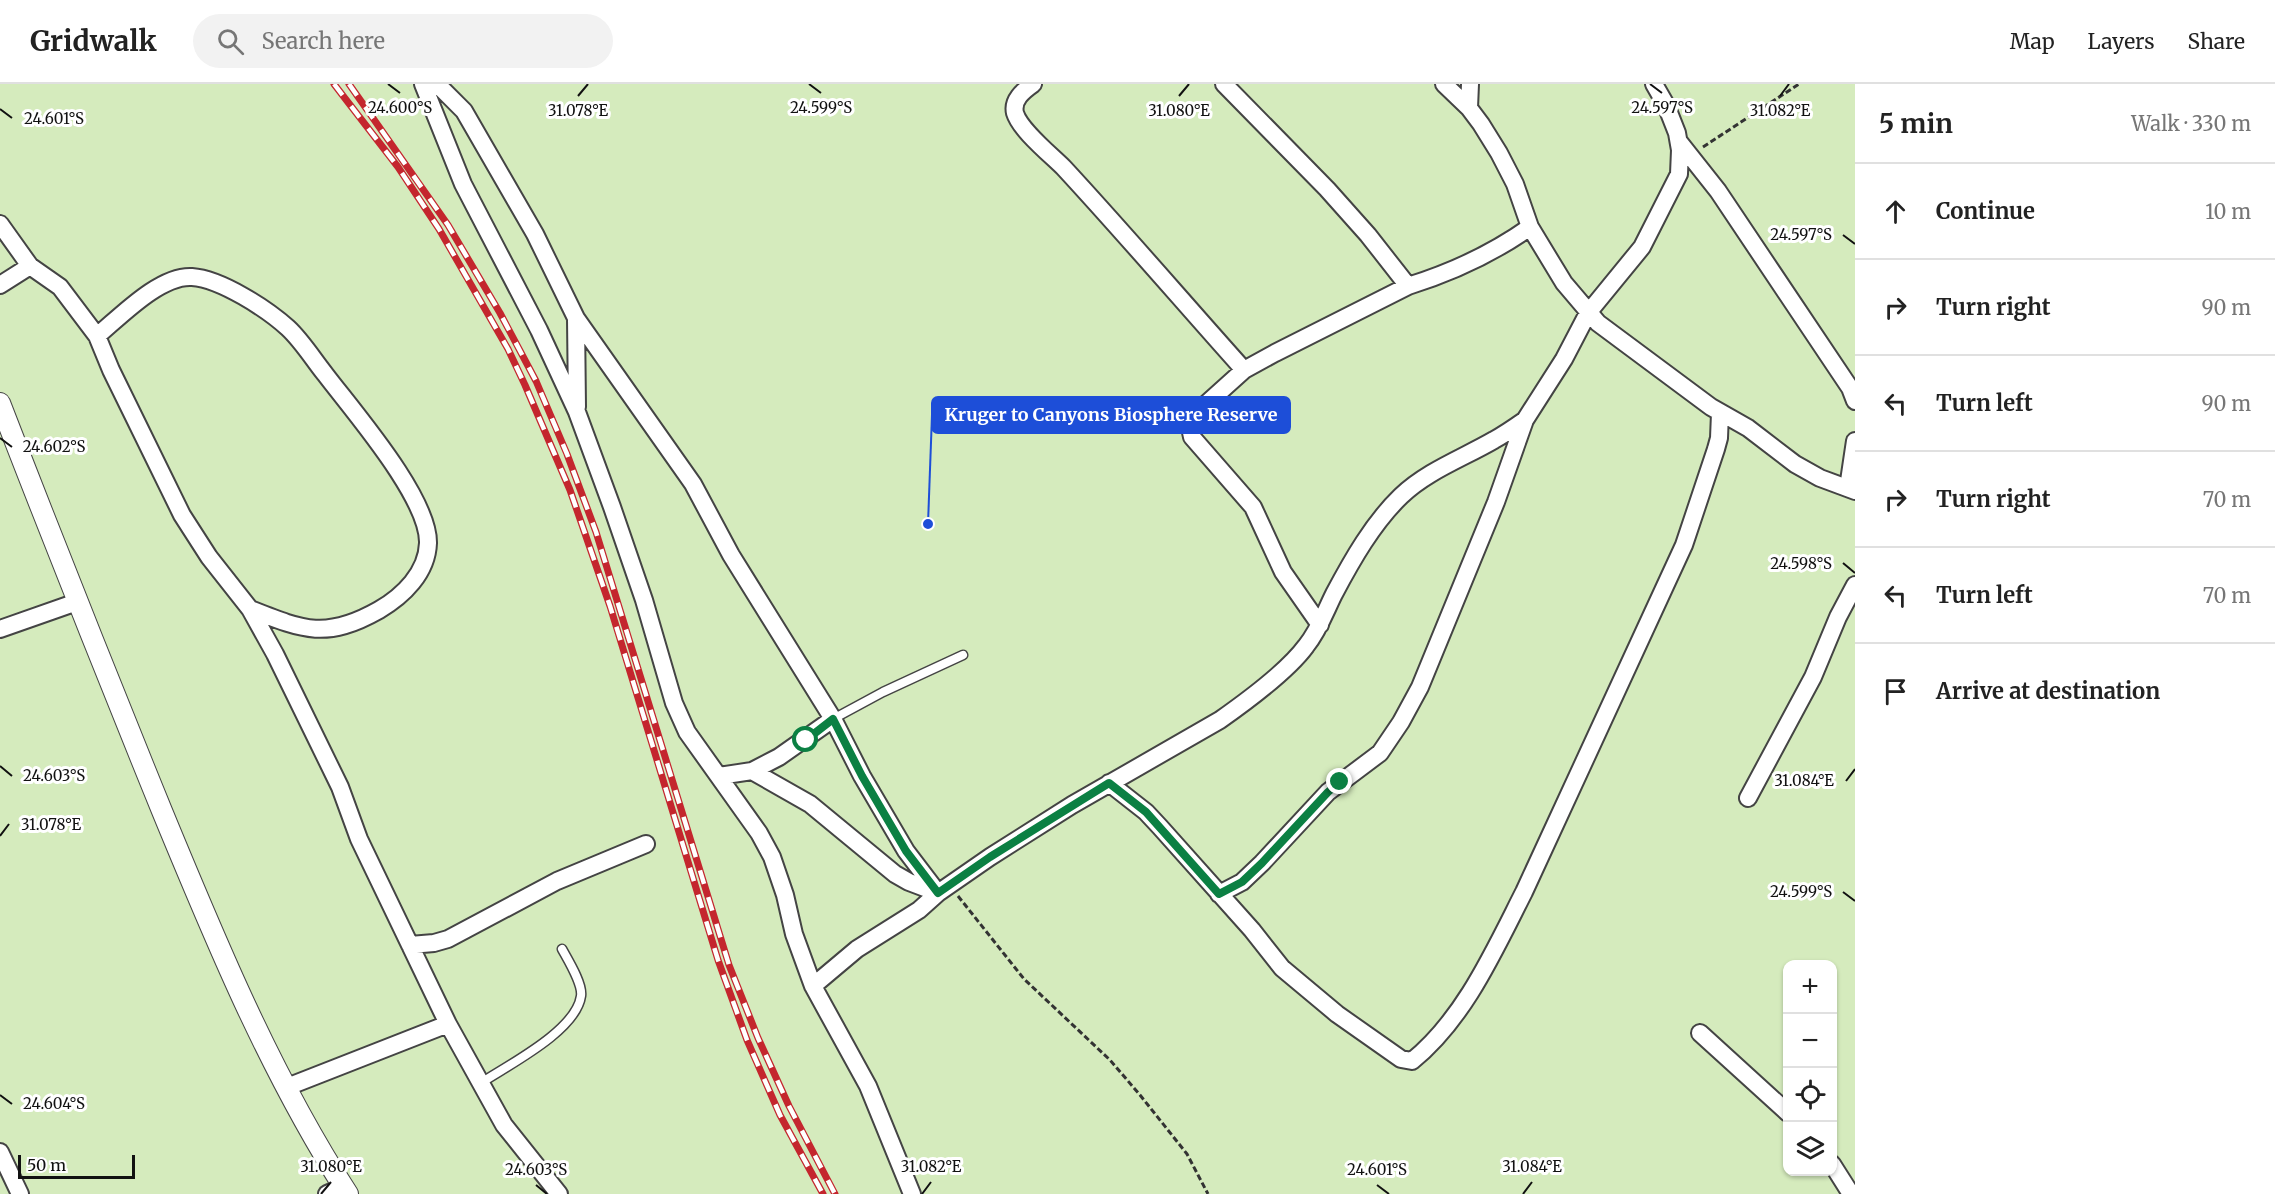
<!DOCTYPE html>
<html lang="en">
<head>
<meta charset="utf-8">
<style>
	:root { --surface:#fff; --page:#f2f2f2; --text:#222; --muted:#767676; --line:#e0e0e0 }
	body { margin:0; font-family:Merriweather,serif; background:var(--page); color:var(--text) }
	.controls { position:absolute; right:18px; bottom:18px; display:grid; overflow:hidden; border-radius:12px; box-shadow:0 2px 4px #0004 }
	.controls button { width:54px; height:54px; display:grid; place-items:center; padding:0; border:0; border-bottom:2px solid var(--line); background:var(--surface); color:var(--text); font:30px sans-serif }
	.scale { position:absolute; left:18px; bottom:15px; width:117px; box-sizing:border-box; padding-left:6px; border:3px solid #111; border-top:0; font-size:16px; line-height:21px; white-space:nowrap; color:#111; -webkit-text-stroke:4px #fff; paint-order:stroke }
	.stop { position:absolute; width:18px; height:18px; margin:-14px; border:4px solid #0b8043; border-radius:50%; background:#fff }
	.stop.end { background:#0b8043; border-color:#fff; box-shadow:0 2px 6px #0008 }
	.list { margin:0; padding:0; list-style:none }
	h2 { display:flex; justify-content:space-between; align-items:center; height:78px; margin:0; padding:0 24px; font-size:26px }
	h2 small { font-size:20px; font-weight:400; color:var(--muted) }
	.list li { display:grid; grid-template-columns:39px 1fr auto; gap:18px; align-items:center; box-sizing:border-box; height:96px; padding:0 24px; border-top:2px solid var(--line) }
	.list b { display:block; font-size:22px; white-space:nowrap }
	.list em { font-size:20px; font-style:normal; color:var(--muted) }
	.icon { flex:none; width:33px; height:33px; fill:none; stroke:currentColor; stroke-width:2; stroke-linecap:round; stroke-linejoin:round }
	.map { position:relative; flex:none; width:1855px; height:1110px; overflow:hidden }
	header { display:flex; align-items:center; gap:36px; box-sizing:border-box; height:84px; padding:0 30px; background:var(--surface); border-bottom:2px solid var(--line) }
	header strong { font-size:28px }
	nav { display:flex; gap:33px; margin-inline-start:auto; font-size:21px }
	.search { width:420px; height:54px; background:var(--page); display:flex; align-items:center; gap:15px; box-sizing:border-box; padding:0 21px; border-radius:33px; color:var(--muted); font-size:22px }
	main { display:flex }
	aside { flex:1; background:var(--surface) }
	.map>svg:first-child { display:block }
</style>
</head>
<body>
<header>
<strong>Gridwalk</strong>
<div class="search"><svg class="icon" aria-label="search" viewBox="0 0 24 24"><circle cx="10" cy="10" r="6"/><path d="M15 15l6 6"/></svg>Search here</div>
<nav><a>Map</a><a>Layers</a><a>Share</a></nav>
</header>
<main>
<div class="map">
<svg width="1855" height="1110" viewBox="0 0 1855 1110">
	<rect width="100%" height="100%" fill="#fffdf5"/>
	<path fill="#d5ebbd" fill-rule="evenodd" d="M0 0H1855V1110H0ZM1788 880H1832V1088H1788Z"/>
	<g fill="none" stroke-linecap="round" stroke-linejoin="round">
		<defs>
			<path id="service" d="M833 635 883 608 963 571
				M481 999C508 981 576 947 581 912 583 900 568 876 562 865"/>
			<path id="minor" d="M423 0 463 100 539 246 577 328 612 423 644 516 674 619 687 648 759 749 772 773 785 811 794 850 813 902 868 1002 912 1110
				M437 0 464 27 535 150 576 234 693 400 731 471 833 635 862 692 906 767 938 809
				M1033 0C1023 7 1012 16 1015 29 1020 46 1051 71 1064 84 1125 150 1184 219 1244 286
				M1224 0 1327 105 1368 151 1408 202C1453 188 1492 170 1530 143
				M1444 0 1469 24 1481 40 1499 69 1515 100 1530 143 1564 199 1598 239 1711 323 1748 344 1795 380 1820 394 1855 407
				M1469 24 1470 0
				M1680 59 1718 107 1850 304 1855 317
				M0 140 30 182 60 203 97 252 111 286 182 431 209 473 250 525 275 570 340 703 359 755 448 940 504 1041 559 1110
				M0 201 30 182
				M576 235 577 323
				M97 252C121 232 160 191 192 193 221 195 267 225 288 244 302 257 313 275 325 290 353 327 429 414 428 459 427 489 403 512 379 526 326 556 303 546 250 525
				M1848 404 1855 357
				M1320 541 1283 488 1253 423 1192 353 1189 339 1194 331 1244 286 1275 269 1408 202
				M0 545 77 518
				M752 687 810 720 895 790 909 798 938 809
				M719 692 752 687 779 673 833 635
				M1109 699 1146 728 1160 743 1252 846 1282 884 1337 930 1401 975 1412 977C1464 935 1494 867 1524 808L1684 461 1716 365 1719 354 1720 329
				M1748 714 1813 593 1838 533 1855 501
				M1219 810 1242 798 1262 779 1328 708 1380 669 1401 638 1420 603 1496 418 1525 336 1564 275 1588 229 1642 163 1679 90 1680 66 1677 49 1666 21 1654 0
				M410 861 434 859 448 855 557 797 646 760
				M813 902 857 865 919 826 938 809 990 773 1072 721 1220 636C1247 617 1287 588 1306 562 1319 546 1325 528 1334 510 1352 476 1373 439 1401 412 1427 387 1463 374 1494 356 1505 350 1515 343 1525 336
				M1700 949 1788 1029
				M287 1003 448 940
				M0 1068 20 1110
				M1832 1080 1851 1110
				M327 1110 343 1103"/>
			<path id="tertiary" d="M0 319C53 456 107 592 162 727 216 858 271 991 348 1110"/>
		</defs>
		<use href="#service" stroke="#444" stroke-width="11"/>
		<use href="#minor" stroke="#444" stroke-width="20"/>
		<use href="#tertiary" stroke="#444" stroke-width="22"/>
		<path stroke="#333" stroke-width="3" stroke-dasharray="6 3" stroke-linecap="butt" d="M1703 63 1799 0
			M958 812 1024 895 1110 976 1140 1011 1187 1070 1208 1110"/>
		<use href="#service" stroke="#fff" stroke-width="8"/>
		<use href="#minor" stroke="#fff" stroke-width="16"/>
		<use href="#tertiary" stroke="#fff" stroke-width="20"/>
		<defs>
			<path id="rail" d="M334 0 398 83 439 145 508 265 525 301 570 406 610 522 718 876 747 956 780 1031 823 1110
				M349 0 448 141 500 229 536 297 567 370 596 448 729 881 758 954 789 1022 835 1110"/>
		</defs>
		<use href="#rail" stroke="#c4262e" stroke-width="7"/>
		<use href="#rail" stroke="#fff" stroke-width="4.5" stroke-dasharray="14" stroke-linecap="butt"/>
	</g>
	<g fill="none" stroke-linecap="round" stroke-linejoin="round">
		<path stroke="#0b8043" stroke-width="8" d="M806 656 833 635 862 692 906 767 938 809 990 773 1109 699 1146 728 1219 810 1242 798 1262 779 1328 708 1340 698"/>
	</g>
	<path fill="none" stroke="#111" stroke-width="2" d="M388 0 400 9M809 0 821 9M1650 0 1662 9M578 12 588 0M1179 12 1189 0M1780 12 1789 0M0 25 12 34M1843 151 1855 160M0 354 12 363M1843 479 1855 489M0 682 12 692M1846 697 1855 685M0 752 9 740M1843 808 1855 817M0 1011 12 1020M536 1101 547 1110M1377 1101 1389 1110M321 1110 331 1098M922 1110 931 1098M1523 1110 1532 1098"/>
	<g font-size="15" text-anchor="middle" fill="#111" stroke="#fff" stroke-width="6" stroke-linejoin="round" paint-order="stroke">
		<text x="400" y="29">24.600°S</text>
		<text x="821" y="29">24.599°S</text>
		<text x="1662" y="29">24.597°S</text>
		<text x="1179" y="32">31.080°E</text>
		<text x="578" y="32">31.078°E</text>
		<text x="1780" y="32">31.082°E</text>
		<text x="54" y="40">24.601°S</text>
		<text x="1801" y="156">24.597°S</text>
		<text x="54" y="368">24.602°S</text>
		<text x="1801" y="485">24.598°S</text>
		<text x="54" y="697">24.603°S</text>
		<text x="1804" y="702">31.084°E</text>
		<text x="51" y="746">31.078°E</text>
		<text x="1801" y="813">24.599°S</text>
		<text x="54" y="1025">24.604°S</text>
		<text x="331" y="1088">31.080°E</text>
		<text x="931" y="1088">31.082°E</text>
		<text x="1532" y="1088">31.084°E</text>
		<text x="536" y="1091">24.603°S</text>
		<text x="1377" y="1091">24.601°S</text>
	</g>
	<path fill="none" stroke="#1d4ed8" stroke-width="2" d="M928 440L932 331"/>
	<circle fill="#1d4ed8" stroke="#fff" stroke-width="2" cx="928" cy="440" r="6"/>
	<rect fill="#1d4ed8" stroke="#1d4ed8" stroke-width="2" x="932" y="313" width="358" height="36" rx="6"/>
	<g font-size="18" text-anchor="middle" font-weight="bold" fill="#fff">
		<text x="1111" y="337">Kruger to Canyons Biosphere Reserve</text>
	</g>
</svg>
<div class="controls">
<button>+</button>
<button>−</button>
<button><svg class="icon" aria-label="locate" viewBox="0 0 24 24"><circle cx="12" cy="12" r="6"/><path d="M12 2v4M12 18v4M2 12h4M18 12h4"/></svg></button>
<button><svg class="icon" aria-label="layers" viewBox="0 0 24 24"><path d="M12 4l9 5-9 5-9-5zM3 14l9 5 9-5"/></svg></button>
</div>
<div class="scale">50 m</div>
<div class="stop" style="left:806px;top:656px"></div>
<div class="stop end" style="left:1340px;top:698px"></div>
</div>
<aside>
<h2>5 min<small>Walk · 330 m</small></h2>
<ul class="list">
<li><svg class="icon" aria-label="ahead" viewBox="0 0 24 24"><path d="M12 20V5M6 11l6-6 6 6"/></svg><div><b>Continue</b></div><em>10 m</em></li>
<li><svg class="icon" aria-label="right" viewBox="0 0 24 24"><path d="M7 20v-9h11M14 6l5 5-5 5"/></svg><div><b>Turn right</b></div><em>90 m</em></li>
<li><svg class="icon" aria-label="left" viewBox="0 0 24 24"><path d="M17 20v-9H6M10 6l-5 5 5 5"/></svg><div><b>Turn left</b></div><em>90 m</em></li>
<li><svg class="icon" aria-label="right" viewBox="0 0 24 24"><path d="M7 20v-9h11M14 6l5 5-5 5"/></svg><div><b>Turn right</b></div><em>70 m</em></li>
<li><svg class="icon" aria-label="left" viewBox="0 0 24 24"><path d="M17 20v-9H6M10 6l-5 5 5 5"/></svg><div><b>Turn left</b></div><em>70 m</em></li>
<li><svg class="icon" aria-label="arrive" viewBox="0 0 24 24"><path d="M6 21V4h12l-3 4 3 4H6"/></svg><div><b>Arrive at destination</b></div></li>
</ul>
</aside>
</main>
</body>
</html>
